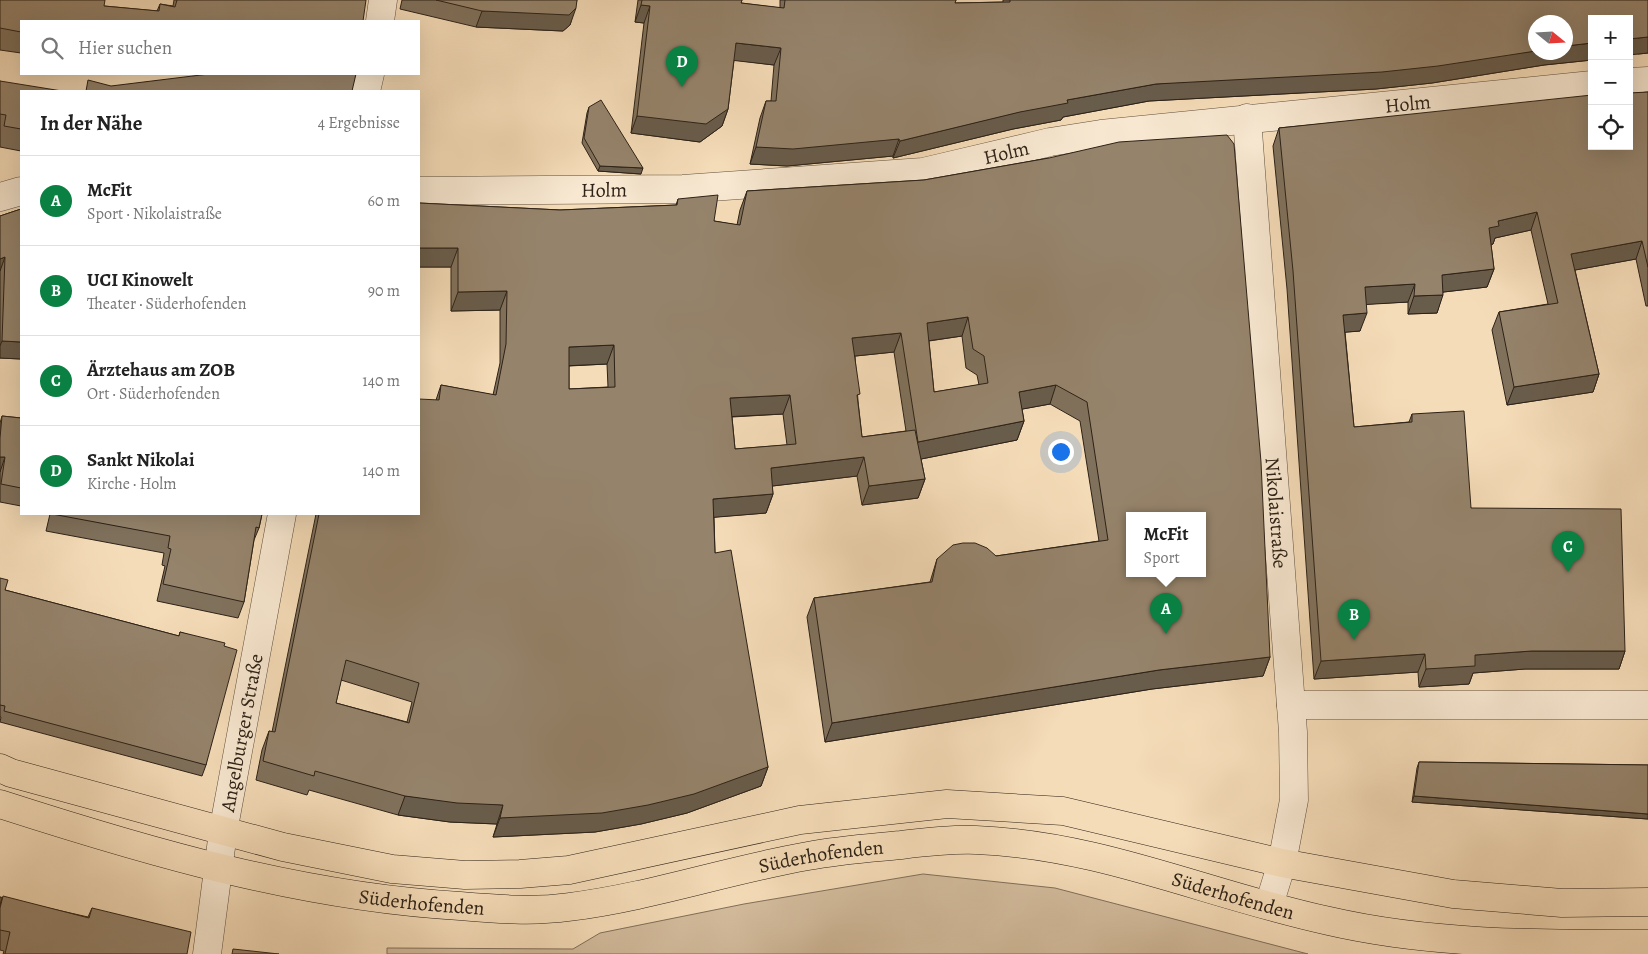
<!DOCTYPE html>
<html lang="de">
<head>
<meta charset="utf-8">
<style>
	:root { --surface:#fff; --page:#f2f2f2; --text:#222; --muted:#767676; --line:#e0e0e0; --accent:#0b8043 }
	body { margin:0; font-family:Alegreya,serif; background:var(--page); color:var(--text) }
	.controls { position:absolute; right:15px; top:15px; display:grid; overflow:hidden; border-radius:0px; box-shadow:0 5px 20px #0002 }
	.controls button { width:45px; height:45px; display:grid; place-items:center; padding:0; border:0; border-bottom:1px solid var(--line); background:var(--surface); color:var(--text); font:25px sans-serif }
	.compass { position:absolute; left:1528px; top:15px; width:45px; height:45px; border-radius:50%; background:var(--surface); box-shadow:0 5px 20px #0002; rotate:108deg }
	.you { position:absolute; left:1060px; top:451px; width:18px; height:18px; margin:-12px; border:4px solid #fff; border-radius:50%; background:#1a73e8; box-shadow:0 0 0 8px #1a73e833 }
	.badge { display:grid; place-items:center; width:32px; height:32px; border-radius:50%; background:var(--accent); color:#fff; font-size:16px; font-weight:700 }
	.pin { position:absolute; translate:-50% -41px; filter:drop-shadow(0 1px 2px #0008) }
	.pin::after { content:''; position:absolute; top:26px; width:18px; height:15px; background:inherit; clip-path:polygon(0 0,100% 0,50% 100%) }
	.popup { position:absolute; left:1126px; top:512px; width:80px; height:65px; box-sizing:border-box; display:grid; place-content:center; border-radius:0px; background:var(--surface); filter:drop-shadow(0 1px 4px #0005); font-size:16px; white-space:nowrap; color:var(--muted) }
	.popup b { font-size:19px; color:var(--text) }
	.popup::after { content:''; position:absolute; left:50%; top:100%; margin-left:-10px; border:10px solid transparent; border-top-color:var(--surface) }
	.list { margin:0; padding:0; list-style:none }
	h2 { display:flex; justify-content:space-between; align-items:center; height:65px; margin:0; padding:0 20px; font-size:21px }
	h2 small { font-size:16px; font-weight:400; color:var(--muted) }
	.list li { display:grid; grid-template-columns:32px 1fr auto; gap:15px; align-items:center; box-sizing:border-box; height:90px; padding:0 20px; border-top:1px solid var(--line) }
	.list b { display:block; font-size:19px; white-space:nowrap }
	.list p { margin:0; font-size:16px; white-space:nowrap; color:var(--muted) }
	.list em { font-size:16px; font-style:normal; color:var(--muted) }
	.icon { flex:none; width:28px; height:28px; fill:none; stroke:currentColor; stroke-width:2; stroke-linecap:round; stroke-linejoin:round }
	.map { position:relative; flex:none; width:1648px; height:954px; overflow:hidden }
	.search { position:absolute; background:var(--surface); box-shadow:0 5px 20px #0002; left:20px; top:20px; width:400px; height:55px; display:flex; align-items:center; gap:12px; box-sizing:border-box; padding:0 18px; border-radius:0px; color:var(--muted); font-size:19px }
	.panel { position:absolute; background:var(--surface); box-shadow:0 5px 20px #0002; left:20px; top:90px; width:400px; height:425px; border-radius:0px }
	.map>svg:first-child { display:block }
</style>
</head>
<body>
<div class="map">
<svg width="1648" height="954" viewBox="0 0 1648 954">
	<rect width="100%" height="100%" fill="#f5dcb8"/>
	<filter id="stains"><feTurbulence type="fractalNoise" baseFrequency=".004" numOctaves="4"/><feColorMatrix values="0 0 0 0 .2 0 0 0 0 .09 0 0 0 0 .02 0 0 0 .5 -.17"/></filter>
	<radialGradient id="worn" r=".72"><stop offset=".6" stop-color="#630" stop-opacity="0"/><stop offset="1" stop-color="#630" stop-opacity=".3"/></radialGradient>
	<path fill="#d3bc9d" stroke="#806f5a" d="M923 874 1055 888 1308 954H387V948L573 949 600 933 744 904Z"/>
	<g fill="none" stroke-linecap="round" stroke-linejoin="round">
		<defs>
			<g id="minor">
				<path d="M380 21 383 0"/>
				<path d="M1629 82 1648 81"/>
				<path d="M366 91 370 74"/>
				<path id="s1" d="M1247 118 1293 732 1294 800 1282 863 1269 905"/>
				<path id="s2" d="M419 191 683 189 923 172 1050 142 1101 134 1592 85"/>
				<path d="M0 197 21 191"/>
				<path d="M1291 705H1648"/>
				<path id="s3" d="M207 954 223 832 282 514"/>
			</g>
			<g id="major">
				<path d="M0 768 11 773 283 847 392 869 465 875 520 874 569 870 800 820 947 804 1063 811 1282 863 1453 894 1562 903 1648 902"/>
				<path id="s4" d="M0 804C149 852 302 897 460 906 496 909 533 912 569 907 650 897 728 870 808 856 839 850 870 848 901 845 926 842 951 839 976 840 1102 845 1208 895 1329 921 1433 945 1542 944 1648 944"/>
			</g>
		</defs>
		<use href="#minor" stroke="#5f503f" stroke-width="29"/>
		<use href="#major" stroke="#2d2217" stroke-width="29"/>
		<use href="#minor" stroke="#f8e8d1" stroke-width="28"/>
		<use href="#major" stroke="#f5dcb8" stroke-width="28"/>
	</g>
	<path fill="#80715c" stroke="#2d2217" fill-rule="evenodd" d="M0 0 104 6 157 11 160 4 173 6 174 0H366L21 21V53L0 50Z
		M402 0H577L570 25 563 31 476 27 400 9Z
		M638 0H742L741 3 780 8V0H956L955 3 1003 2V0H1648V53L1638 54 1592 19V60L1544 65 1432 83 1376 89 1149 101 1063 117 1061 120 1013 129 893 158V156L787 166 750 164 760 118 766 101H771L774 65 734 60 728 109 722 126 700 142 631 133 644 23 635 22Z
		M0 81 21 91V151L0 147Z
		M1648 92V306H1646L1636 259 1575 270 1599 374 1593 392 1507 405 1492 330 1499 312 1548 304 1531 230 1495 238 1493 244 1491 245 1494 269 1487 287 1443 292 1437 313 1408 314V302L1366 304 1360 331 1345 332 1354 427 1409 422 1412 414 1471 508 1625 651 1619 669H1525L1473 673 1469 684 1419 687 1418 672 1314 679 1287 289 1273 146 1279 128Z
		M589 107 641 174 598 171 582 143 587 113Z
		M1049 158 1270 657 1263 676 1152 689 825 742 807 617 814 598 930 582 937 559 996 556 1099 541 1080 421 1050 404 1022 409 1024 421 1017 440 921 459 925 479 918 498 862 505 857 476 772 486 773 494 766 513 714 517 715 553 768 767 761 786 687 813 641 824 595 832 493 837 497 824 450 822 398 815 309 790 307 795 256 780 262 750 269 731 272 732 316 514H419L436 400 441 385 493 395 500 363V310L451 311V267H419V203L560 210 676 205 678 199 714 221 737 225 740 210 747 191 924 180ZM962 336 966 368 977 375 979 385 934 392 929 341ZM894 352 906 431 862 437 858 401 855 356ZM607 364 608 387 569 389V366ZM783 414 787 445 735 449 732 417ZM341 680 412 702 407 722 336 703Z
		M21 209V359L0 358V216Z
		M2 416 21 418V506L0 502V423Z
		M50 514H262L259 528 254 540 244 602 238 618 157 601 165 566 162 565 164 553 46 531Z
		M0 578 5 590 179 636 180 632 224 646 206 765 202 776 0 722 1 717H0Z
		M1419 762 1648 765V819L1412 802 1417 768Z
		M0 897 88 917 92 908 187 954H3L4 951 0 950Z"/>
	<path fill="#685c4b" stroke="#2d2217" d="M641 5 650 6 644 23 635 22Z
		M576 8 570 25 563 31 476 27 482 11Z
		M1648 37V53L1629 55V39Z
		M736 43 781 48 774 65 730 60Z
		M1592 43V60L1544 65 1432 83 1376 89 1149 101 1063 117 1061 120 1013 129 893 158 900 141 1067 100 1156 84 1536 51V52H1566V46Z
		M728 109 722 126 700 142 631 133 637 116Z
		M899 139 893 156 787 166 750 164 756 147Z
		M600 166 643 168 641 174 598 171Z
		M1537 212 1531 230 1495 238 1493 244 1483 246 1489 228 1498 221Z
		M1642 241 1636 259 1564 272 1571 254Z
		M419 248H458L451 267H419Z
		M5 257 0 271V259Z
		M1494 269 1487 287 1435 293 1442 275Z
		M1415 284 1408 302 1358 305 1365 287Z
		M507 291 500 310 451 311 458 292Z
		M1443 295 1437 313 1408 314 1414 296Z
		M1367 313 1360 331 1336 333 1343 315Z
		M968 317 962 336 920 342 927 323Z
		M901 333 894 352 846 357 852 338Z
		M2 341 21 342V359L0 358V346Z
		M614 345 607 364 562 366 569 347Z
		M1599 374 1593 392 1507 405 1514 387Z
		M1056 385 1050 404 1012 411 1019 392Z
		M790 395 783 414 723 417 730 398Z
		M1024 421 1017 440 911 461 918 442Z
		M0 457H5L0 472Z
		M864 457 857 476 764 487 771 468Z
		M925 479 918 498 862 505 869 486Z
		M773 494 766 513 706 518 713 499Z
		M1532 651H1625L1619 669H1525L1473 673 1469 684 1419 687 1426 669 1475 655Z
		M1425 654 1418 672 1314 679 1321 661Z
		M1270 657 1263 676 1152 689 825 742 832 723 1159 670Z
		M768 767 761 786 687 813 641 824 595 832 493 837 500 818Z
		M405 796 503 805 497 824 450 822 398 815Z
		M1414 796 1648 814V819L1412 802Z"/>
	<path fill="#95836b" stroke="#2d2217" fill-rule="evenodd" d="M0 0H105L104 6 159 11 160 4 175 7 177 0H366L363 21H21V32L0 28Z
		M436 0H577L576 8 569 15 482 11Z
		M642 0H742L741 3 784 8 785 0H956L955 3 1010 2V0H1648V37L1629 39V19H1592V43L1566 46V22H1536V51L1438 66 1382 72 1156 84 1067 100 1068 103 1020 112 900 141 899 139 793 149 756 147 766 101H776L781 48 736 43 728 109 706 124 637 116 650 6 641 5Z
		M209 74H356L352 91H86L88 80 111 86Z
		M0 81 62 91H21V129L4 126 6 115 0 114Z
		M1648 92V267L1642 241 1571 254 1599 374 1514 387 1499 312 1558 303 1537 212 1498 221 1499 226 1489 228 1494 269 1442 275 1443 295 1414 296 1415 284 1365 287 1367 313 1343 315 1354 427 1412 422V414L1464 411 1471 508 1621 509 1625 651H1532L1475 655V666L1426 669 1425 654 1321 661 1293 271 1279 128 1592 95V146H1629V93Z
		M601 100 643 168 600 166 584 138 589 107Z
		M1227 135 1234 144 1261 462 1270 657 1159 670 832 723 814 598 932 582 937 559 953 545 963 543H975L987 548 996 556 1108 540 1087 402 1056 385 1019 392 1024 421 918 442 901 333 852 338 860 394 857 395 862 437 915 430 925 479 869 486 864 457 771 468 773 494 713 499 715 553 731 550 768 767 694 794 648 805 602 813 500 818 503 805 457 803 405 796 315 771 314 776 263 761 269 731 275 732 319 514H419V399L439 400 441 385 496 395 506 344 507 291 458 292V248H419V203L560 210 677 205 678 199 718 195 714 221 740 225 747 191 924 180 1049 158 1119 142ZM968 317 973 349 984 356 988 383 934 392 927 323ZM614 345 615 387 569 389V347ZM790 395 796 444 735 449 730 398ZM1130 515H1202V573H1130ZM346 660 419 683 409 723 336 703Z
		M21 209V342L2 341 5 257 0 259V216Z
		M2 416 21 418V488L1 484 5 457H0V438Z
		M53 514H262L259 528 256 527 244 602 163 584 171 549 168 548 170 536 52 514Z
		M0 578 8 580 5 590 179 636 180 632 225 643 224 646 237 650 206 765 4 711 5 706 0 705Z
		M1419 762 1648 765V814L1414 796Z
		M3 896 89 918 92 908 191 932 187 954H5L10 932 0 930V908Z
		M0 897 2 898 0 905Z
		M233 949 279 954H232Z"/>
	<g text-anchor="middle" stroke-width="4" stroke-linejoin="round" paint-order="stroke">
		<g font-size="20" fill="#2d2217" stroke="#f8e8d1">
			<text dy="7" stroke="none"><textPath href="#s2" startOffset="995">Holm</textPath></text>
			<text dy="7" stroke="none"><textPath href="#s2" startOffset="590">Holm</textPath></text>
			<text dy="7" stroke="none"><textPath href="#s2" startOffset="185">Holm</textPath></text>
			<text dy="7" stroke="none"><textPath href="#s1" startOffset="396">Nikolaistraße</textPath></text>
			<text dy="7" stroke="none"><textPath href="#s3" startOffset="224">Angelburger Straße</textPath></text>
			<text dy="7" stroke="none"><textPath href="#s4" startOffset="839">Süderhofenden</textPath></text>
			<text dy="7" stroke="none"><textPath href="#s4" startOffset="1259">Süderhofenden</textPath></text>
			<text dy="7" stroke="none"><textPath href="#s4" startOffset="434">Süderhofenden</textPath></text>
		</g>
	</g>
	<rect width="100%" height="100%" filter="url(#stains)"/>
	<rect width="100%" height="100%" fill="url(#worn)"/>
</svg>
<div class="controls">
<button>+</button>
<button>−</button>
<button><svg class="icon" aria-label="locate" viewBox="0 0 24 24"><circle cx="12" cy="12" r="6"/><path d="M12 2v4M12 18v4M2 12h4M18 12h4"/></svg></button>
</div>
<svg class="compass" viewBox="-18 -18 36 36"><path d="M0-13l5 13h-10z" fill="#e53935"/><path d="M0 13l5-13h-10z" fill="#767676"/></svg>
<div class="you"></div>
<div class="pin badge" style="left:1166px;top:634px">A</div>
<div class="popup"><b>McFit</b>Sport</div>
<div class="pin badge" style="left:1354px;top:640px">B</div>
<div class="pin badge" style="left:1568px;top:572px">C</div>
<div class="pin badge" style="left:682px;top:87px">D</div>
<div class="search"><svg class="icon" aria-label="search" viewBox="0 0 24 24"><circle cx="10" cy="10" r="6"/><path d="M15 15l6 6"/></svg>Hier suchen</div>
<section class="panel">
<h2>In der Nähe<small>4 Ergebnisse</small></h2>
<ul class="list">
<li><span class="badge">A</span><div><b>McFit</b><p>Sport · Nikolaistraße</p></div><em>60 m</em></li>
<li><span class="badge">B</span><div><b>UCI Kinowelt</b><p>Theater · Süderhofenden</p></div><em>90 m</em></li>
<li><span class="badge">C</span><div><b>Ärztehaus am ZOB</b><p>Ort · Süderhofenden</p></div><em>140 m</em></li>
<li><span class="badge">D</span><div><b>Sankt Nikolai</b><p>Kirche · Holm</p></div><em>140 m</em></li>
</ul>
</section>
</div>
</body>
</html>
